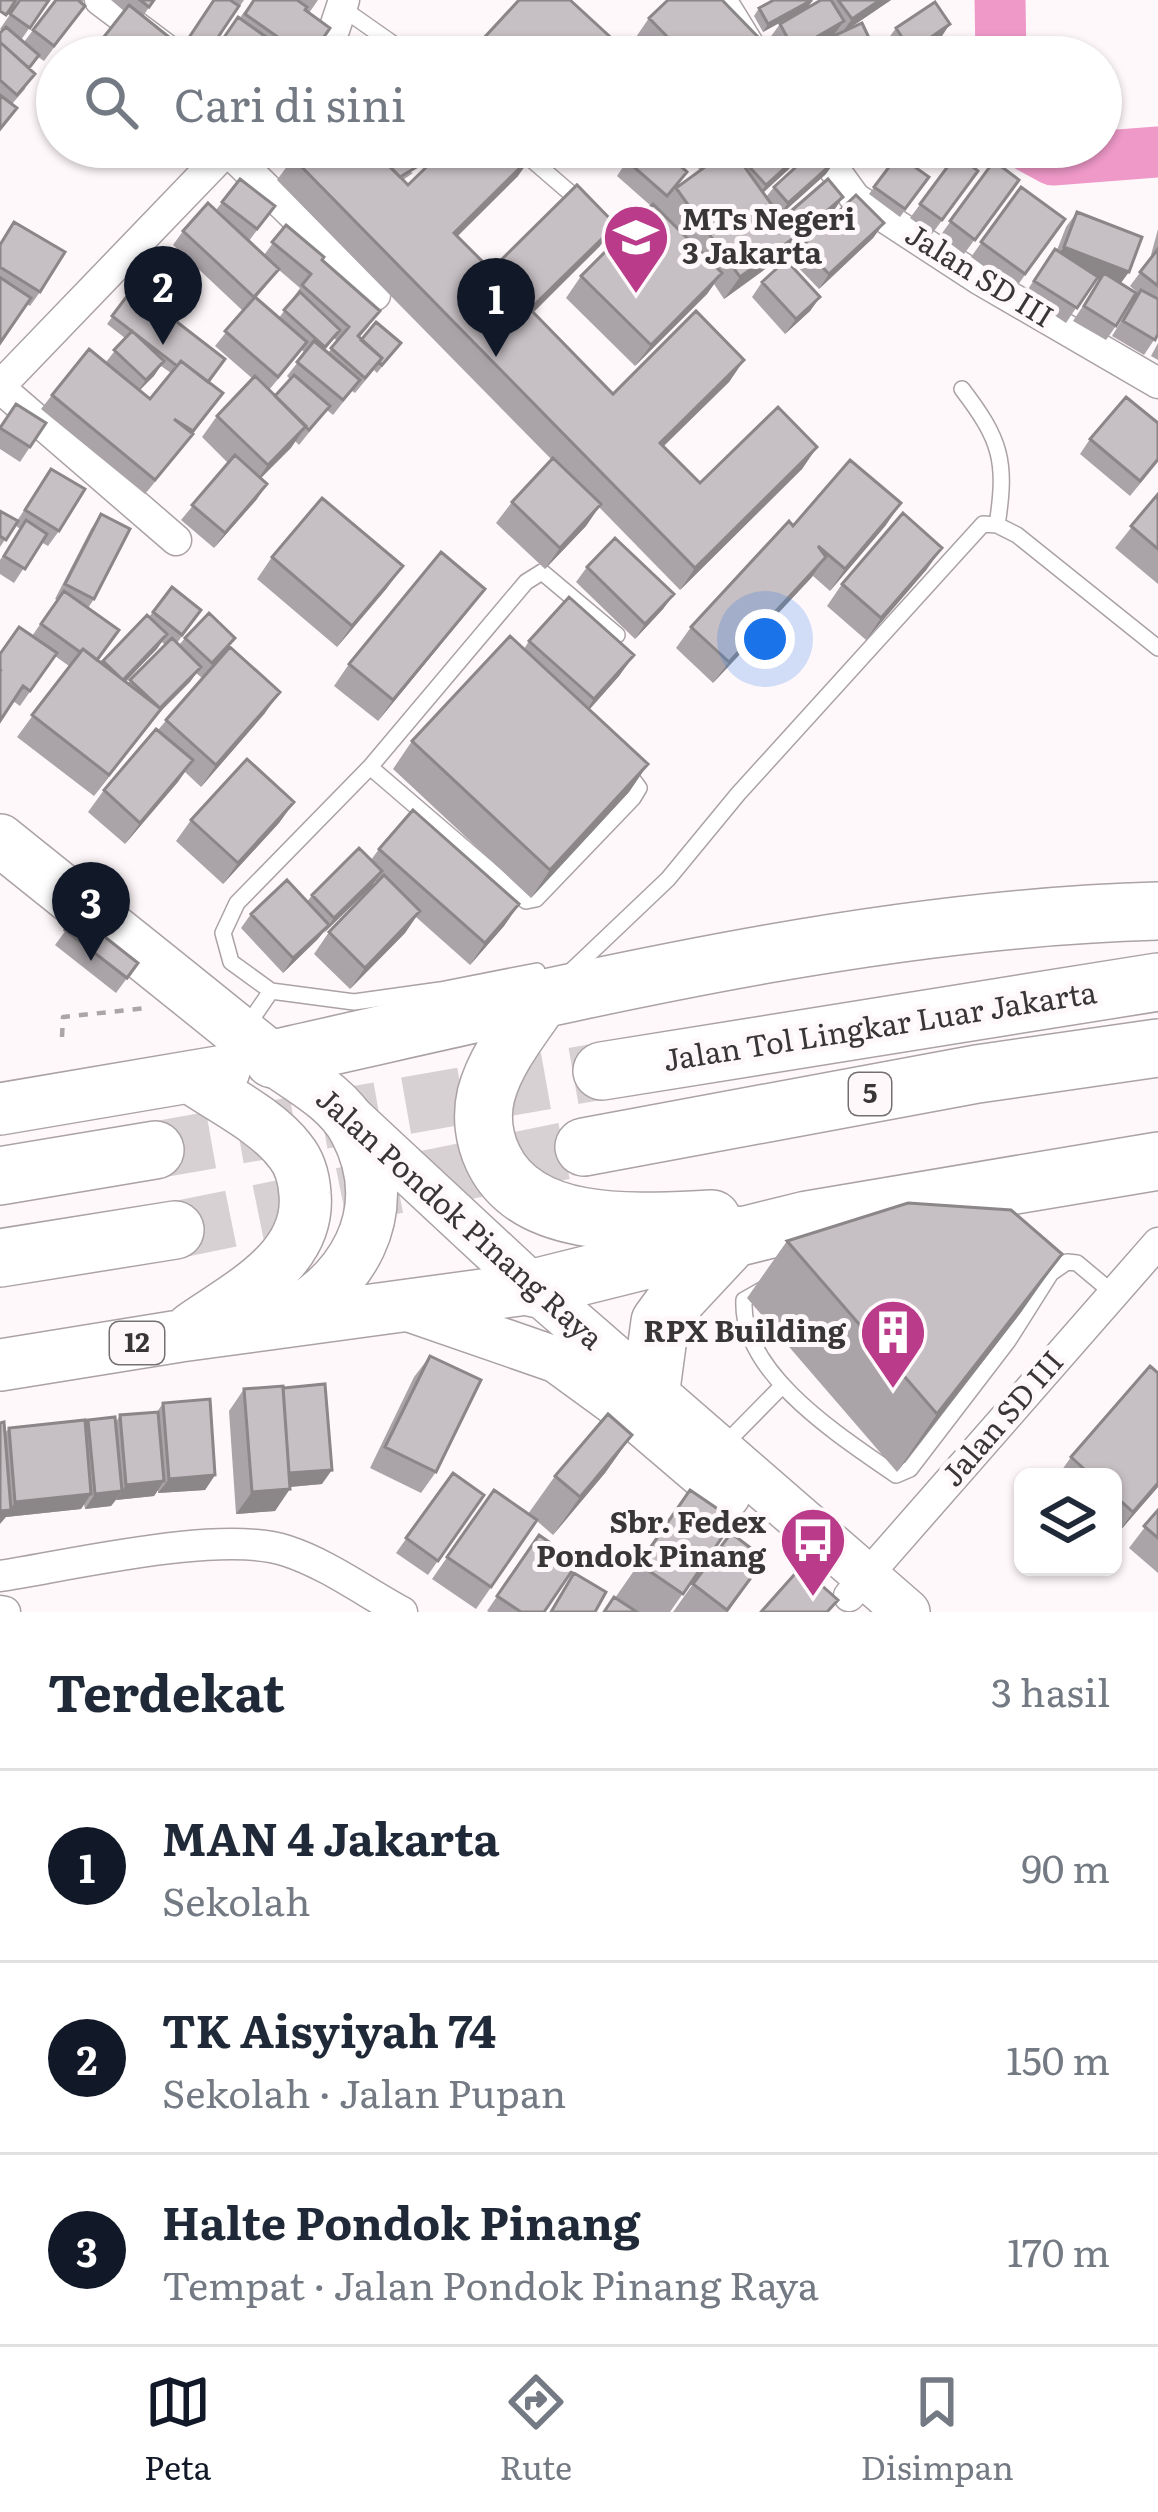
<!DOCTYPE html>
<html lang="id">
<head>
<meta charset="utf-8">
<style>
	:root { --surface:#fff; --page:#f2f2f3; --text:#1f2937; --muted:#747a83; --line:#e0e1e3; --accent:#111827 }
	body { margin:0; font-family:Literata,serif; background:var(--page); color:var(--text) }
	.controls { position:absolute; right:36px; bottom:36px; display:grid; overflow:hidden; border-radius:18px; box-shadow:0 3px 9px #0004 }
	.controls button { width:108px; height:108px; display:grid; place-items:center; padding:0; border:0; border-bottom:3px solid var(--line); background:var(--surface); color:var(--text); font:60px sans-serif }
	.you { position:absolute; left:765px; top:639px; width:42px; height:42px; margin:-30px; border:9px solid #fff; border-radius:50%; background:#1a73e8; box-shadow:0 0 0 18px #1a73e833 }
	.badge { display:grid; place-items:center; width:78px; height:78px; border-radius:50%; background:var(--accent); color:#fff; font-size:39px; font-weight:700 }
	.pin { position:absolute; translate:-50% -99px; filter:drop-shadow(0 3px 6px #0008) }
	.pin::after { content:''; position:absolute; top:63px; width:42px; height:36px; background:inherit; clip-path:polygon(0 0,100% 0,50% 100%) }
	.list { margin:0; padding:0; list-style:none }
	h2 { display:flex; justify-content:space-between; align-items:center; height:156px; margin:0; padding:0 48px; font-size:51px }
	h2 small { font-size:39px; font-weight:400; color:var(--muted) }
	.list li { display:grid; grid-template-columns:78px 1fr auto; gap:36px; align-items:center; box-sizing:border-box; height:192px; padding:0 48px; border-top:3px solid var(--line) }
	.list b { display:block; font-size:45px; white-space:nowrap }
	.list p { margin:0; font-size:39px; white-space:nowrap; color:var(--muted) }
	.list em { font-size:39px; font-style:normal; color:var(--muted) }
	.icon { flex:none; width:66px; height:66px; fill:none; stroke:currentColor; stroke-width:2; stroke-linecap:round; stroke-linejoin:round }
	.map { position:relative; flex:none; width:1158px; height:1612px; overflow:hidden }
	.search { position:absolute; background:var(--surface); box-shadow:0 3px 9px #0004; left:36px; right:36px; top:36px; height:132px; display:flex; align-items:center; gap:30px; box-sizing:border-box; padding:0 42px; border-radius:66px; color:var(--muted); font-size:45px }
	.sheet { height:732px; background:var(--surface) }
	nav { display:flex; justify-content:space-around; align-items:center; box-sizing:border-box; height:168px; border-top:3px solid var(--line); background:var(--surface); font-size:33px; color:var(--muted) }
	nav a { display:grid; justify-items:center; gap:6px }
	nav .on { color:var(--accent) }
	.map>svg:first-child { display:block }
</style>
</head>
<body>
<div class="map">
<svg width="1158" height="1612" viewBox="0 0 1158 1612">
	<rect width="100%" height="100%" fill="#fff8fb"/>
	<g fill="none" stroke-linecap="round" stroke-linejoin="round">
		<path stroke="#ef99c8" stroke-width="51" d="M1000 0 1001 57
			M1029 147 1053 160 1158 152"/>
		<path stroke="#d7d1d4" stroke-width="57" stroke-dasharray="57 28" stroke-linecap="butt" d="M155 1150 602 1071
			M175 1230 584 1147"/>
		<defs>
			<path id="service" d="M342 8 412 57
				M517 147 583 204
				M962 389C1001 440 1007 461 997 525
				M370 767 526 901 536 899 633 798 639 788 624 768
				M567 975 668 879 738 794 983 524 997 525 1017 535 1158 648
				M271 991 231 962 223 933 237 903 370 767 526 582 542 572 617 635
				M247 1026 271 991 354 1002 440 990 537 971
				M767 1287 744 1300C740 1374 843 1438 896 1475L910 1469 1008 1341 1051 1273 1067 1262 1077 1263 1113 1293
				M721 1448 782 1386"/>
			<path id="minor" d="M100 0 176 57
				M721 0 756 57
				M319 57 328 48 344 0
				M818 147 855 198 979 279 1158 383
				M227 150 375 295
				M0 386 230 147
				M0 388 176 540
				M0 1576C72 1565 222 1529 287 1551 327 1564 365 1592 402 1612
				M849 1596 1158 1243
				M0 1611 5 1612"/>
			<path id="secondary" d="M349 1116 534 1288 907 1612
				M407 1308 557 1360 631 1414 727 1496"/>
			<path id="trunk" d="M0 840C88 911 177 981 265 1053 296 1077 336 1095 355 1130 398 1212 352 1290 274 1323
				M0 1109 224 1071
				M192 1328C239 1295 311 1260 305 1194 304 1178 300 1163 290 1151 267 1121 224 1100 193 1079
				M0 1365 180 1336 534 1288"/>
			<path id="motorway" d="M541 999C521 1028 495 1060 486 1095 481 1116 484 1139 493 1158 528 1233 643 1222 712 1219
				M273 1059C562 995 861 919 1158 911
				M602 1071 1158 982
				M584 1147 977 1074 1158 1048
				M0 1176 155 1150
				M0 1258 175 1230
				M534 1288 807 1220 1158 1161
				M651 1389 660 1322 679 1296 736 1235"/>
		</defs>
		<use href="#service" stroke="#aaa2a6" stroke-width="18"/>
		<use href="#minor" stroke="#aaa2a6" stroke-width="33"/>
		<use href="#secondary" stroke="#aaa2a6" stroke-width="48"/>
		<use href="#trunk" stroke="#aaa2a6" stroke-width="54"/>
		<use href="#motorway" stroke="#aaa2a6" stroke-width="60"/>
		<path stroke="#aba6a8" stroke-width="4.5" stroke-dasharray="9 9" stroke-linecap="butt" d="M62 1037 63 1017 147 1008"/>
		<use href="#service" stroke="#fff" stroke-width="15"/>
		<use href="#minor" stroke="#fff" stroke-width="30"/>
		<use href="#secondary" stroke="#fff" stroke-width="45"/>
		<use href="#trunk" stroke="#fff" stroke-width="51"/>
		<use href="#motorway" stroke="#fff" stroke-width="57"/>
	</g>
	<path fill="#aaa4a8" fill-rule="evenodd" d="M20 0H49L21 40 24 42 56 0H84L82 3 85 6 44 61 38 57 29 69 25 89 12 104 0 131V33L2 31 0 29Z
		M111 0H154L143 16 182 47 214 0H244L205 57H88L124 11Z
		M253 0H318L309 13 310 57H211Z
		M821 0H891L848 29 878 57H801L803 54 798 57H780L769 39 780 24Z
		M808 7 763 32 754 16 759 8Z
		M649 18 758 37 744 57H651L634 40Z
		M896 28 940 39 913 57H895L885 43Z
		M483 39 632 57H471Z
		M127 147H150L141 158Z
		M550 147H567L559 156Z
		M677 147H725L714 160 729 150 726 147H743L735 154 741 161 756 147 789 169 763 193 766 197 774 187 826 174 779 216 782 220 833 212 788 251 786 249 779 259 724 299 714 284 707 294 635 366 566 298 581 276 651 206 617 176 627 161 677 187 700 170Z
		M852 147H869L859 155Z
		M957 154 978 171 932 234 910 218Z
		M898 155 929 177 900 217 869 194Z
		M293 158 384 161 413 173 403 180 408 185 518 176 458 236 491 270 600 246 533 313 613 394 744 360 729 382 664 446 700 483 817 447 802 469 680 590 599 507 586 526 545 569 496 523 512 502 552 460 277 180Z
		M994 161 1019 180 964 254 940 236Z
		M240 179 275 206 249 241 264 255 286 225 322 260 369 326 359 338 361 340 401 343 377 373 374 370 355 393 352 391 333 415 327 410 299 445 295 441 261 478 257 499 214 548 181 520 228 463 202 437 217 416 253 379 215 346 243 311 173 245 183 231 216 210ZM279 270 300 288 279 318 256 298ZM334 338 337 341 328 353 325 350ZM302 350 305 353 287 376 290 379 275 396 269 390Z
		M1021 187 1065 219 1015 289 971 257Z
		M1077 212 1121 283 1116 326 1106 340 1073 321 1100 280 1096 278 1066 323 1024 295 1055 249 1057 250 1066 227Z
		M14 222 40 292 30 306 27 304 0 343V243Z
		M884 223 873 238 819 289 792 261 802 246Z
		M1158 229V334L1144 355 1112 336 1138 293 1130 286 1153 255H1151Z
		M762 282 820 297 810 311 785 334 752 297Z
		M133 288 208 382 212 408 182 449 145 494 41 409 52 395 106 362 125 338 107 324ZM161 366 171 373 150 399 140 390Z
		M1158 343V360L1151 356Z
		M46 423 20 462 0 449V427Z
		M1158 423V462L1130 496 1080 454 1090 439Z
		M51 469 59 531 48 546 41 542 14 583 0 574V560L20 529 15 525 0 547V511L17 521Z
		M1158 494V584L1115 548Z
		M101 514 94 599 88 608 98 660 101 663 147 615 149 617 172 587 201 610 177 643 179 645 185 638H235L226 651 265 713 201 787 185 772 125 844 88 812 104 790 158 730 202 678 196 673 155 717 94 796 17 737 69 666 55 656 20 706 13 701 32 636 57 600 55 599 91 529ZM162 642 165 645 128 683 126 682Z
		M886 525 830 591 813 576 713 683 676 648 691 627 793 526Z
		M272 557 387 588 337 647 257 579Z
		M587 567 674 594 663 609 635 639 576 582Z
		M927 569 866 640 827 606 842 584Z
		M469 610 378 721 334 686 349 664Z
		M529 641 634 655 619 676 590 709 648 764 629 792 531 898 393 769 412 741 524 649Z
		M294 802 279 823 223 884 176 841 191 820Z
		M379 849 519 904 504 926 470 965 416 917 405 933 350 989 314 954 329 932 377 883 375 881 283 973 241 928 251 914 307 902 312 895 371 860Z
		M77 915 138 963 116 993 55 945Z
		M787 1241 1022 1311 897 1472 747 1298Z
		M430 1356 436 1472 421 1493 370 1468 414 1377Z
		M1158 1373V1487L1118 1533 1113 1529V1477H1057L1071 1457Z
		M244 1389 322 1484 290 1487 275 1511 236 1514 229 1411Z
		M163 1403 215 1475 205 1490 158 1493V1490L154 1496 116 1500 111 1506 85 1509 84 1504 81 1509 6 1517 5 1433 9 1428 85 1424 88 1420 116 1422 120 1415 157 1412Z
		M632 1435 605 1473 553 1535 537 1521 476 1609 432 1579 494 1490 528 1514 555 1476Z
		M453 1473 484 1495 428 1575 396 1553Z
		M690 1490 734 1520 670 1612H603L615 1598Z
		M1158 1510V1573L1129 1548Z
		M539 1535 544 1612H489L487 1611Z
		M765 1559 728 1612H673L693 1584Z"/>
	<path fill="#8b8688" d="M813 0 808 7 763 32 768 24Z
		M880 0H891L841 34 852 19Z
		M844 21 833 36 806 49 798 57H790L794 50Z
		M950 24 940 39 913 57H907L911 51Z
		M533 155 518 176 439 254 454 233Z
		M799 155 789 169 755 200 766 185Z
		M836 160 826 174 777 218 788 203Z
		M843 197 833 212 788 251 798 236Z
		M884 223 873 238 819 289 829 274Z
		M616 225 600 246 514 331 530 309Z
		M795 237 779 259 724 299 740 277Z
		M1064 247 1129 272 1118 287 1053 261Z
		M722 273 707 294 635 366 651 345Z
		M820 297 810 311 785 334 796 319Z
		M744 360 729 382 645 464 660 443Z
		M164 361 154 376 136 394 146 380Z
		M306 426 291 448 253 486 268 465Z
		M817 447 802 469 680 590 695 568Z
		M267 484 257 499 214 548 225 533Z
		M901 503 886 525 830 591 845 569Z
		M601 504 586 526 545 569 560 548Z
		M942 548 927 569 866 640 881 618Z
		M826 557 811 578 713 683 729 662Z
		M403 566 387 588 337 647 352 626Z
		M485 589 469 610 378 721 393 700Z
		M674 594 663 609 635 639 645 624Z
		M167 634 157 649 112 695 123 681Z
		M634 655 619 676 579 721 594 699Z
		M201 667 190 682 155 717 94 796 158 709Z
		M280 692 265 713 201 787 216 765Z
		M193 760 178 782 125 844 140 823Z
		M648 764 629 792 531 898 550 870Z
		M294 802 279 823 223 884 238 863Z
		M382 871 372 886 324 933 334 918Z
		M519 904 504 926 470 965 485 943Z
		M420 911 405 933 350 989 365 968Z
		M329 925 318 939 283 973 293 958Z
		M1062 1254 1022 1311 897 1472 937 1414Z
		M632 1435 605 1473 553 1535 580 1497Z
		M332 1470 322 1484 277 1488 288 1474Z
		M215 1475 205 1490 158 1493 169 1479Z
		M164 1481 154 1496 116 1500 126 1485Z
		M1158 1483V1487L1118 1533 1133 1512Z
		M290 1489 275 1511 236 1514 252 1492Z
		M122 1491 111 1506 85 1509 95 1494Z
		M91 1494 81 1509 6 1517 0 1524V1511L10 1510 15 1502Z"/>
	<path fill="#c6bfc3" stroke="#8b8688" stroke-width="3" d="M0 0H16L6 15 0 11Z
		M20 0H49L30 28 10 14Z
		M56 0H78L85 6 54 46 33 30Z
		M140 0H154L149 7Z
		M214 0H230L239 6 208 52 188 39Z
		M254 0H297L307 7 305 10 330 28 310 57H306L245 14Z
		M519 0H570L632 57H503L483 39Z
		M668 0H722L758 37 738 57H687L649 18Z
		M774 0H812L768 24 759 8Z
		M821 0H831L844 21 794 50 780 24Z
		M838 0H880L852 19Z
		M935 2 950 24 911 51 896 28Z
		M129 5 194 57H88Z
		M238 17 294 57H216L212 55Z
		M862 23 878 57H810L806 49Z
		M6 27 39 55 29 68 0 42V33Z
		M0 42 35 74 17 95 0 80Z
		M0 95 17 108 0 129Z
		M304 147H371L408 185 447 147H525L533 155 454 233 491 270 577 185 616 225 530 309 613 394 696 311 744 360 660 443 700 483 778 407 817 447 695 568 293 158Z
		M407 147 418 166 400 177 384 161Z
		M640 147H659L687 172 667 196 627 161Z
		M701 147H723L712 158Z
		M756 147H792L799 155 766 185 742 159Z
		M818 147H825L836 160 788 203 774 187Z
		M731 148 795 237 740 277 676 188Z
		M957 154 978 171 942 220 920 204Z
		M898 155 929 177 905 209 874 187Z
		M994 161 1019 180 975 240 950 221Z
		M240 179 275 206 257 229 222 202Z
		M828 179 843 197 798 236 783 218Z
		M1021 187 1065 219 1025 274 981 242Z
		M856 195 884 223 829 274 802 246Z
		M208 203 279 269 254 297 183 231Z
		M653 204 722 273 651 345 581 276Z
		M1077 212 1142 237 1129 272 1064 247Z
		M14 222 65 252 40 292 0 267V245Z
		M286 225 324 257 322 260 380 311 358 336 382 358 365 378 331 348 349 327 302 285 311 274 272 242Z
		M1055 249 1098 277 1077 308 1034 281Z
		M1158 249V286L1140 272Z
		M786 260 820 297 796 319 762 282Z
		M1104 273 1136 293 1116 326 1084 306Z
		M1 278 31 298 0 343V280Z
		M133 288 225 359 208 382 181 361 177 366 112 316Z
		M1141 290 1158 299V334L1155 340 1123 321Z
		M300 292 340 330 325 347 284 310Z
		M255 297 307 342 278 377 225 331Z
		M376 322 401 343 382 365 379 362 382 358 361 340Z
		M132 331 164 361 146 380 114 350Z
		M314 341 360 380 343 400 297 362Z
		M89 349 150 399 181 361 223 393 193 431 174 419 193 434 155 480 52 395Z
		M294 375 330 406 309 430 275 396Z
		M255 376 306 426 268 465 217 416Z
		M1126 397 1158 423V459L1140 481 1090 439Z
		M16 404 46 423 30 447 0 428Z
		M235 455 267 484 225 533 192 505Z
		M553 458 601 504 560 548 512 502Z
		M850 460 901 503 845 569 818 546 826 557 729 662 691 627 789 521 793 526Z
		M51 469 85 489 59 531 25 510Z
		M1158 494V549L1131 526Z
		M322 498 403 566 352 626 272 557Z
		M0 511 18 521 6 540 0 536Z
		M903 513 942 548 881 618 842 584Z
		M101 514 130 529 94 599 65 584Z
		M26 520 47 534 25 569 4 556Z
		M615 538 674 594 645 624 587 567Z
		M441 552 485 589 393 700 349 664Z
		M172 587 201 610 182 635 153 612Z
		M64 591 119 630 97 660 83 649 80 652 41 624Z
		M569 597 634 655 594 699 529 641Z
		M209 613 235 638 212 663 185 638Z
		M147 615 167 634 123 680 103 661Z
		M19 627 57 653 30 691 23 686 0 721V670L2 671 0 670V654Z
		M510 636 648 764 550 870 412 741Z
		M172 638 201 667 160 708 130 680Z
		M230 647 280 692 216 765 166 720Z
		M83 649 161 709 109 775 32 715Z
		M156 729 193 760 140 823 104 790Z
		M247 759 294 802 238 863 191 820Z
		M413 810 519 904 485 943 379 849Z
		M359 848 382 871 334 918 312 895Z
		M384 875 420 911 365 968 329 932Z
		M287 880 329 925 293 958 251 914Z
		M77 915 138 963 127 978 65 930Z
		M908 1203 1011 1210 1062 1254 937 1414 787 1241Z
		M430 1356 481 1380 436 1472 385 1447Z
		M1150 1366 1158 1373V1483L1133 1512 1113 1494V1477H1093L1071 1457Z
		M325 1384 332 1470 289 1473 283 1388Z
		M283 1386 290 1489 252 1492 244 1389Z
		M210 1399 215 1475 169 1479 163 1403Z
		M158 1412 164 1481 126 1485 120 1415Z
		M608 1414 632 1435 580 1497 555 1476Z
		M115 1417 122 1491 95 1494 88 1420Z
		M85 1420 91 1494 15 1502 9 1428Z
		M4 1422 11 1510 0 1511V1423Z
		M453 1473 484 1495 438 1561 406 1538Z
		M494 1490 537 1520 491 1587 447 1557Z
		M690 1490 734 1520 683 1594 639 1564Z
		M1158 1510V1538L1144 1526Z
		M731 1533 765 1559 727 1610 693 1584Z
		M539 1535 578 1562 544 1612H521L497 1596Z
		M801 1567 838 1600 827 1612H761Z
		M574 1573 606 1592 595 1612H551Z
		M614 1597 637 1612H604Z"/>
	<defs>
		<symbol id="school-pin" viewBox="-11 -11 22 30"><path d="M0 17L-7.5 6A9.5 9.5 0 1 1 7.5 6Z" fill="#b93b89" stroke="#fff8fb"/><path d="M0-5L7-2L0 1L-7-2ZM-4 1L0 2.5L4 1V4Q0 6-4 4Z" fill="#fff"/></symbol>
		<symbol id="building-pin" viewBox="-11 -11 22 30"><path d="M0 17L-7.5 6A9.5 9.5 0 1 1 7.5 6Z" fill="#b93b89" stroke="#fff8fb"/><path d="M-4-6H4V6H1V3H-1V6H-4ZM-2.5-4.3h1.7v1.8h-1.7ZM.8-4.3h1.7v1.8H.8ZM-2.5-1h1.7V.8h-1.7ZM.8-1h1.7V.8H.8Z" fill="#fff"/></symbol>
		<symbol id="bus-pin" viewBox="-11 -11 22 30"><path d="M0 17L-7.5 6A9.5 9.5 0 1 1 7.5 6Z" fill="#b93b89" stroke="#fff8fb"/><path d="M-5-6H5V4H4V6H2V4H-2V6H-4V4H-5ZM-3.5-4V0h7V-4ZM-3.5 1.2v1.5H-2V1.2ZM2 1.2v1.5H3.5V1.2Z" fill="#fff"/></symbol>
	</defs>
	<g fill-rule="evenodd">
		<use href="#school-pin" x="598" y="199" width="76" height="104"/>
		<use href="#building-pin" x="855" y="1294" width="76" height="104"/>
		<use href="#bus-pin" x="775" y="1502" width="76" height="104"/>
	</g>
	<g text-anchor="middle" stroke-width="10" stroke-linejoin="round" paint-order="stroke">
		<g fill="#fff8fb" stroke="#747072" stroke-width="3">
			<rect x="849" y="1073" width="42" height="42" rx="9"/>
			<rect x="110" y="1322" width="54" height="42" rx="9"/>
		</g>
		<g font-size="27" font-weight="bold" fill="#393638">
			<text x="870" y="1103">5</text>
			<text x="137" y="1352">12</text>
		</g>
		<g font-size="30" font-weight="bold" fill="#393638" stroke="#fff8fb" text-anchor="end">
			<text x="682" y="230" text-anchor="start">MTs Negeri<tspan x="682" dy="34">3 Jakarta</tspan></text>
			<text x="846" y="1342">RPX Building</text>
			<text x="766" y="1533">Sbr. Fedex<tspan x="766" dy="34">Pondok Pinang</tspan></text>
		</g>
		<g font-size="30" fill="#393638" stroke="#fff8fb">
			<text transform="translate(979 276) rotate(32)" y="10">Jalan SD III</text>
			<text transform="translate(880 1027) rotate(-9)" y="10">Jalan Tol Lingkar Luar Jakarta</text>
			<text transform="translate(459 1219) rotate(42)" y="10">Jalan Pondok Pinang Raya</text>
			<text transform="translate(1003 1419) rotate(-49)" y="10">Jalan SD III</text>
		</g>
	</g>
</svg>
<div class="controls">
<button><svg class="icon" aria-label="layers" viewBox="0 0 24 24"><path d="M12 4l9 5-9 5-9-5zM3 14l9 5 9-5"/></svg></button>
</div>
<div class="you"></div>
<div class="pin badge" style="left:496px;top:357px">1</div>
<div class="pin badge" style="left:163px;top:345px">2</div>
<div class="pin badge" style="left:91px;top:961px">3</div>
<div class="search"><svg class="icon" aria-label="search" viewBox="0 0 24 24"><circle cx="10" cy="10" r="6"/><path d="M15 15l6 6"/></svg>Cari di sini</div>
</div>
<section class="sheet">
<h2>Terdekat<small>3 hasil</small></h2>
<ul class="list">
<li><span class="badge">1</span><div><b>MAN 4 Jakarta</b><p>Sekolah</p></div><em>90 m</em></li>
<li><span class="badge">2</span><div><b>TK Aisyiyah 74</b><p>Sekolah · Jalan Pupan</p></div><em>150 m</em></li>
<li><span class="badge">3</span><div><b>Halte Pondok Pinang</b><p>Tempat · Jalan Pondok Pinang Raya</p></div><em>170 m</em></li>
</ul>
</section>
<nav>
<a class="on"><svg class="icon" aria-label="map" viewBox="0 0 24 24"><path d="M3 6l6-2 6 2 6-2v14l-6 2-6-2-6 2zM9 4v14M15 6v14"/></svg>Peta</a>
<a><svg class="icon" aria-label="directions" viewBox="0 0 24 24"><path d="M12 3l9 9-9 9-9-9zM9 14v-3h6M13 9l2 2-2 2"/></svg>Rute</a>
<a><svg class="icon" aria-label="saved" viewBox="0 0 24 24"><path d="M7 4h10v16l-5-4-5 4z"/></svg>Disimpan</a>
</nav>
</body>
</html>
